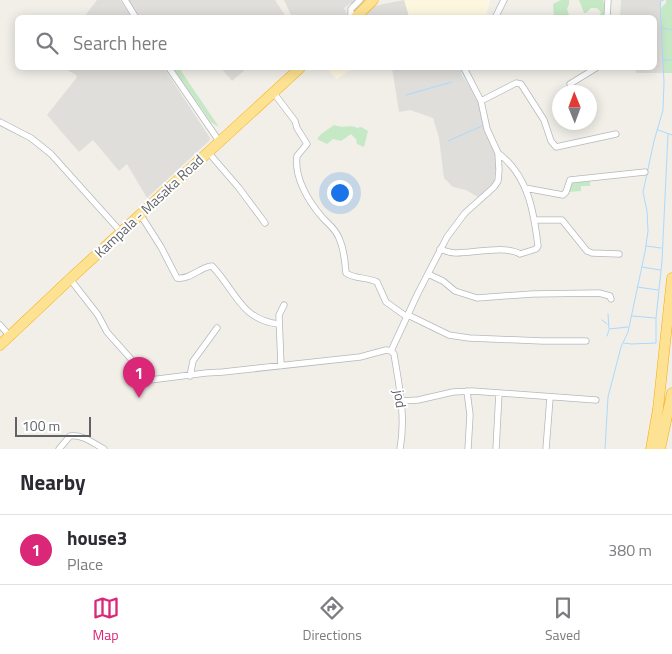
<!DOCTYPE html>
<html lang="en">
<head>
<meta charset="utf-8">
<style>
	:root { --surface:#fff; --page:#f2f2f3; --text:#2b2b33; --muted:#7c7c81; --line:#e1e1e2; --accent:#db2777 }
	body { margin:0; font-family:"Titillium Web",sans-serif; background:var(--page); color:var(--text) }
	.compass { position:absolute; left:552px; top:85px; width:45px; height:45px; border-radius:50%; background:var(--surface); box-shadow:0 2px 12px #0003; rotate:359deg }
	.scale { position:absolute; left:15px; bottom:12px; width:76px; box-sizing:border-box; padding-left:5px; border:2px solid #5f6368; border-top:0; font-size:14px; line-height:18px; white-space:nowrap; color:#5f6368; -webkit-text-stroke:4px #fff; paint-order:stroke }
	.you { position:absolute; left:339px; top:192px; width:18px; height:18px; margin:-12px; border:4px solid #fff; border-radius:50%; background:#1a73e8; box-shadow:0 0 0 8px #1a73e833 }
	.badge { display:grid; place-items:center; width:32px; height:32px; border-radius:50%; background:var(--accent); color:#fff; font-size:16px; font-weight:700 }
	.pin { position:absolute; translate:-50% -41px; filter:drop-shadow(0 1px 2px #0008) }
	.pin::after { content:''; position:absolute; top:26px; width:18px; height:15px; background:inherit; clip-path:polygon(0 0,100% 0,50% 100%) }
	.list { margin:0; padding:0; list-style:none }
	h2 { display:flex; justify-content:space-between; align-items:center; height:65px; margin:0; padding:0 20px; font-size:21px }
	h2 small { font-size:16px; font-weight:400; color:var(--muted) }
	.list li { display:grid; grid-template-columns:32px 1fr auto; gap:15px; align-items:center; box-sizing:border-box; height:70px; padding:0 20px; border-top:1px solid var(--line) }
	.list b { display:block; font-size:19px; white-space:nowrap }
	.list p { margin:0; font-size:16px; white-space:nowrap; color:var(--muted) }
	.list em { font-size:16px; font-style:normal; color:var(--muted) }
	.icon { flex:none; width:28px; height:28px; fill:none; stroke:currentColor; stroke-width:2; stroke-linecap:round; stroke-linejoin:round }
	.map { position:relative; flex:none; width:672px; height:449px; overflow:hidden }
	.search { position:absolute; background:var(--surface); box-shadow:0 2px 12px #0003; left:15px; right:15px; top:15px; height:55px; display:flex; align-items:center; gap:12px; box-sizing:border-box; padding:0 18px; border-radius:8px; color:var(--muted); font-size:19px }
	.sheet { height:135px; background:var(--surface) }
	nav { display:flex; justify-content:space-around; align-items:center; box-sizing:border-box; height:70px; border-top:1px solid var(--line); background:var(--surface); font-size:14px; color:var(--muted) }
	nav a { display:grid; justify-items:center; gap:2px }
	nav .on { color:var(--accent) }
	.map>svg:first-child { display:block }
</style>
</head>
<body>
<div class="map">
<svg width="672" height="449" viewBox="0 0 672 449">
	<rect width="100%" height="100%" fill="#f1efe8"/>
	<path fill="#fef7e0" d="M404 0H490L486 18 409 17Z
		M326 68H353L337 79Z"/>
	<path fill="#e0deda" d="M97 0H120L132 17H84Z
		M128 0H275L286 17H139Z
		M284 0H366L353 13 351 3 344 8 347 15 346 18 292 17Z
		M404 0 409 17 362 18 366 11 374 6Z
		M621 0H661L664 73H636L635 68H654V18H620Z
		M64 68H164L210 138 209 141 147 198 127 164 119 171 93 140 79 152 47 115 77 77 76 75Z
		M221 68H247L232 81Z
		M392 68H460L462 76 479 99 497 159 494 182 487 191 478 197 466 190 453 187 444 178 439 138 433 118 410 110 399 112Z"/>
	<path fill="#c5e8c5" d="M561 0H569V4L567 9 569 15 567 17H554L553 4Z
		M579 0H603L605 8 606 17H599L601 12 597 8H591L586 13H584Z
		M666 0H672V73H664L661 8 666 3Z
		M173 68H179L219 127 211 122Z
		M334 125C343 129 350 124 357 128L361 127 368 131 364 147 357 144 356 139 351 134 341 141 333 139 327 144 317 139 321 134Z
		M590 181V186H581V191L569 192V183Z"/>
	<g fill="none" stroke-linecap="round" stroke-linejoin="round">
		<path stroke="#aadaff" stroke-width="1" d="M663 28 672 30
			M663 60H672
			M460 68 470 86
			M406 95 452 82
			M658 130 672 135
			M448 141 482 126
			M646 246 661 248
			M642 267 660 270
			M637 287 658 290
			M608 314 609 329 628 327
			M632 316 655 318
			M602 320 607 324
			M607 336 609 330
			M624 343 631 344 656 343V318L662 261 668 134
			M605 449 608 397 621 347 628 332 645 252 648 231 647 211 643 192 654 141 663 110 664 82 660 4 661 1 664 0"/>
		<defs>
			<path id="street" d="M125 0 136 18
				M351 18V9L360 0
				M495 18 504 0
				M607 18 608 0
				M169 68 219 141
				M570 84 596 68
				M273 92 295 121 297 128 307 144 297 156C294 177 308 201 322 217 328 224 335 228 339 238 344 249 345 261 346 273 354 279 367 277 377 282L386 302 407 317
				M481 101 516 83 521 84 544 120 551 141 556 147 616 134
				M0 122 31 138 51 154 121 232
				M208 152 239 188 265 223
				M525 188 563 195 566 192 570 180 645 172
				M140 214 161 247 177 278C190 280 200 267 212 266 236 291 240 319 278 324
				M535 220H562L587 251 592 253 619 254
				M440 249C445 251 451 253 456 253 473 253 507 245 520 254L536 249 538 246C534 212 528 175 498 153
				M428 274 443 281 455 291 477 298 532 294 599 293 610 296 611 299
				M70 279 98 315 107 332 131 359 144 378 150 380 206 373 223 372 360 357 386 350 391 351
				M408 315 449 335 469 338 542 341H586
				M0 325 9 335
				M391 351 417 295 447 237 465 213 494 187 498 181 499 170 498 153 487 129 481 101 464 68
				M391 351 394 354C399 385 406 417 400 449
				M281 366 279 315 284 305
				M190 376 193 361 217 328
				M467 391 470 415 468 449
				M401 401 418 400 453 392 472 391 596 400
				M59 449 70 436C82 434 93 443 104 449
				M496 449 499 393
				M546 449 550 398"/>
			<path id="highway" d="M355 18 373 0
				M0 345 70 279 300 68
				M651 449 658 409 672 278
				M660 449 672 393"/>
		</defs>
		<use href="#street" stroke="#b5b8bc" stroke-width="7"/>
		<use href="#highway" stroke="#f9ab00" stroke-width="11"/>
		<use href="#street" stroke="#fff" stroke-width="5.5"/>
		<use href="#highway" stroke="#fde293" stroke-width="10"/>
	</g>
	<g text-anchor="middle" stroke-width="4" stroke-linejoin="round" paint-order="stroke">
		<g font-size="14" fill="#5f6368" stroke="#fff">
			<text transform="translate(149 206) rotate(-43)" y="5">Kampala - Masaka Road</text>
			<text transform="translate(400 399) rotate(81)" y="5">jod</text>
		</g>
	</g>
</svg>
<svg class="compass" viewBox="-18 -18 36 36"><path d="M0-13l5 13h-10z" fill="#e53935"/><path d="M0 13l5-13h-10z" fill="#7c7c81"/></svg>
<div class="scale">100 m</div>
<div class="you"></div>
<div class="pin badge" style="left:139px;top:398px">1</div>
<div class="search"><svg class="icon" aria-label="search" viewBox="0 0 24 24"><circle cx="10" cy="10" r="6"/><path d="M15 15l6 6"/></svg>Search here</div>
</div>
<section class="sheet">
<h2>Nearby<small></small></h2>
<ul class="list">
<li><span class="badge">1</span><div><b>house3</b><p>Place</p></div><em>380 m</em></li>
</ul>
</section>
<nav>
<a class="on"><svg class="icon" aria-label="map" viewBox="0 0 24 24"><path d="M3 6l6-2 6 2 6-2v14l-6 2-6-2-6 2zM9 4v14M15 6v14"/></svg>Map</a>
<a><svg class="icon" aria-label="directions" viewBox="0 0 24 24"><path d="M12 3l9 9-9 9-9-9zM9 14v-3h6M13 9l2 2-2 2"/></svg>Directions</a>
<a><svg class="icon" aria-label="saved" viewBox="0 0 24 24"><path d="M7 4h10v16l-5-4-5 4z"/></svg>Saved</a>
</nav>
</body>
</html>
